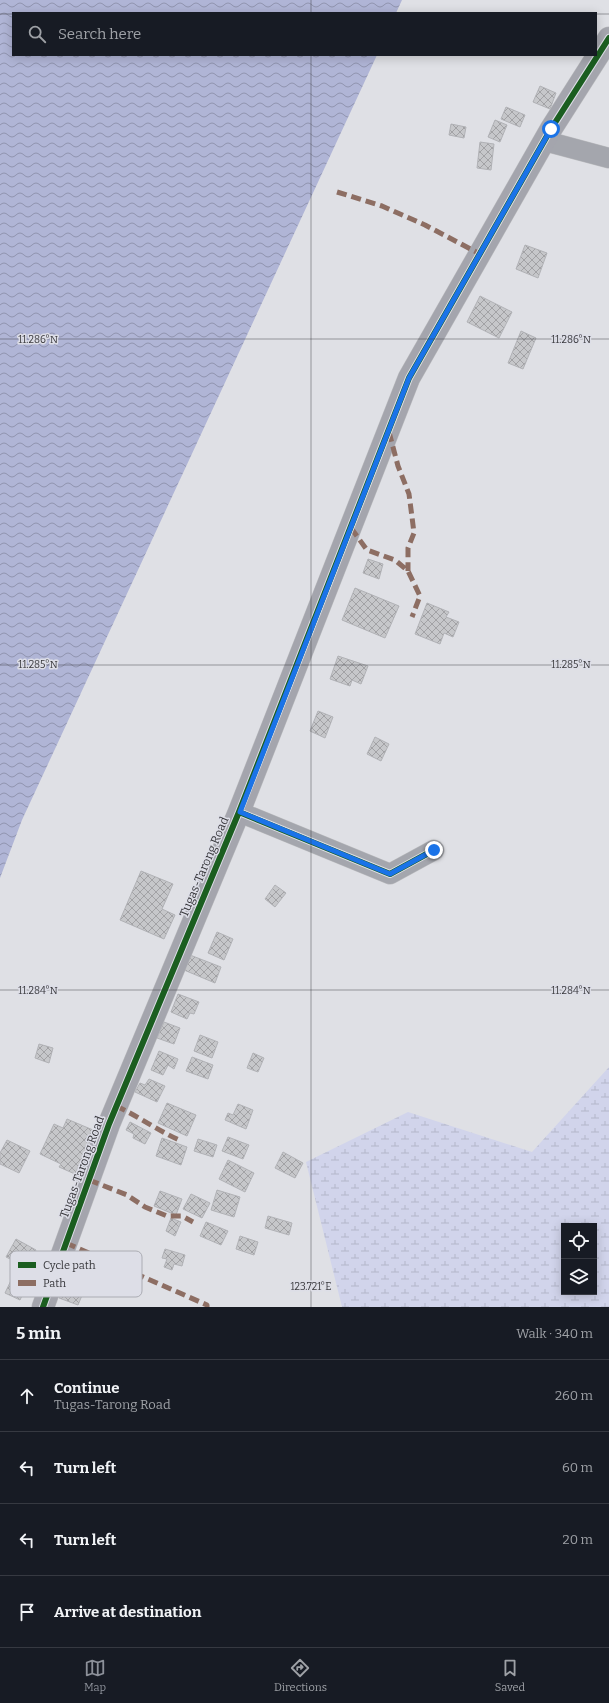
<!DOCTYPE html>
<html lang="en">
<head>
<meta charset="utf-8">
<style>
	:root { --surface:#171b24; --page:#20242c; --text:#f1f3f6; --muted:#9ea1a6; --line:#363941; --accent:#8c9099 }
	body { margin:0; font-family:Bitter,serif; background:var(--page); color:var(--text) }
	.controls { position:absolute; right:12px; bottom:12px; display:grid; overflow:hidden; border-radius:0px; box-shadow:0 2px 10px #0003 }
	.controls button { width:36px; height:36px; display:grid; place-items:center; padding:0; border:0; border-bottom:1px solid var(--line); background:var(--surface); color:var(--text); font:20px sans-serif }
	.stop { position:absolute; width:12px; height:12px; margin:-9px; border:3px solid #1a73e8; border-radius:50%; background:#fff }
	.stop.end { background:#1a73e8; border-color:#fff; box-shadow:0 1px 4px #0008 }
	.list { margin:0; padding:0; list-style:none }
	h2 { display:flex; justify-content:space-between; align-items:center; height:52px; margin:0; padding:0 16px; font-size:17px }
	h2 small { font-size:13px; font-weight:400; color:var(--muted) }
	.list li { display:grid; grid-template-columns:26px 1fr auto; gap:12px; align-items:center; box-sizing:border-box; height:72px; padding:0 16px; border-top:1px solid var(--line) }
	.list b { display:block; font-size:15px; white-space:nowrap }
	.list p { margin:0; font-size:13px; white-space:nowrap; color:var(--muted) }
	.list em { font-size:13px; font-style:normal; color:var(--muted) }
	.icon { flex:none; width:22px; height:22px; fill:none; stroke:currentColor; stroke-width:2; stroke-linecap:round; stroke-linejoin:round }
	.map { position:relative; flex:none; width:609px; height:1307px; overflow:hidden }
	.search { position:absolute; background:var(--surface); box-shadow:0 2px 10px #0003; left:12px; right:12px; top:12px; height:44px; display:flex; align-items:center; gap:10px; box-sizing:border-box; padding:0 14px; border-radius:0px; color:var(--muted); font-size:15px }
	.sheet { height:340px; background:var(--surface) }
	nav { display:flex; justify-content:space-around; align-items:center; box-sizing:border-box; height:56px; border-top:1px solid var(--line); background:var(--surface); font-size:11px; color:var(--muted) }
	nav a { display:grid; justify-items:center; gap:2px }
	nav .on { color:var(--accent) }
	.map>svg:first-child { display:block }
</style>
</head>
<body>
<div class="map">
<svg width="609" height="1307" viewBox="0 0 609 1307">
	<defs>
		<pattern id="wetland-marsh" width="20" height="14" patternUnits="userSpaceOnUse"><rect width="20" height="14" fill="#d1d4eb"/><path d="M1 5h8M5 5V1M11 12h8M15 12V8" fill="none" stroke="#b4b7ca"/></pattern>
		<pattern id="water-waves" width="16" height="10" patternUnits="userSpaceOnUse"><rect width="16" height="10" fill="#b0b5d6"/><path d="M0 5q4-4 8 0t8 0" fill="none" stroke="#9094af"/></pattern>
		<pattern id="building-cross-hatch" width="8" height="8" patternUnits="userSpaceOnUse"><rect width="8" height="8" fill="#c6c7ca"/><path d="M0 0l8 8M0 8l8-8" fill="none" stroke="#a2a2a5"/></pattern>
	</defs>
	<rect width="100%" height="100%" fill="#dfe0e5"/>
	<path fill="url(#wetland-marsh)" fill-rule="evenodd" d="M609 1067V1307H342L306 1162 408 1112 532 1152ZM564 1226H594V1292H564Z"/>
	<path fill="url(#water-waves)" d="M0 0H402L396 13H13V55H377L22 820 0 878Z"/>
	<path fill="url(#building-cross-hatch)" stroke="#b1b2b6" d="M540 86 556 93 550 109 533 102Z
		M506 107 525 115 520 127 501 119Z
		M495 120 507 125 500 142 488 137Z
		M451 124 466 127 464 138 449 135Z
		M480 142 494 144 491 170 477 168Z
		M525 245 547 253 538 278 516 269Z
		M480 296 512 312 499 338 467 322Z
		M521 331 536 338 523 369 508 363Z
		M368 559 383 564 379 579 363 573Z
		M355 588 399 606 385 638 342 620Z
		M427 603 449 612 446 617 459 622 453 637 444 633 440 644 415 634Z
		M338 656 368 666 361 684 352 680 350 686 330 679Z
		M318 711 333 717 325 738 310 731Z
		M375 737 389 744 381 761 367 754Z
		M141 871 173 884 162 909 175 915 164 939 120 920Z
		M275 885 286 893 275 907 265 899Z
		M217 932 233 939 224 960 208 953Z
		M190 955 221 967 215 983 184 970Z
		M178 994 199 1002 194 1014 190 1013 187 1019 171 1012Z
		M164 1022 180 1028 174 1044 157 1038Z
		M200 1035 218 1042 212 1058 194 1051Z
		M39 1044 53 1048 49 1063 35 1058Z
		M159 1051 178 1059 174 1069 168 1065 163 1075 151 1070Z
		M253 1053 264 1058 258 1072 247 1068Z
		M192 1057 213 1065 208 1079 186 1071Z
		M149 1079 165 1086 157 1102 135 1092 140 1083 145 1085Z
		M167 1103 196 1115 187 1136 158 1123Z
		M238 1104 253 1110 246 1129 225 1120 228 1113 233 1115Z
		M67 1119 93 1130 89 1140 95 1142 84 1167 79 1165 75 1174 59 1167 61 1164 40 1154 54 1124 63 1128Z
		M130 1122 151 1133 145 1144 133 1138 134 1134 126 1130Z
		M228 1137 249 1145 243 1159 222 1151Z
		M162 1138 187 1147 181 1165 156 1156Z
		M198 1139 217 1145 213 1157 194 1151Z
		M7 1140 30 1151 19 1173 0 1164V1153Z
		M283 1152 303 1163 295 1178 275 1168Z
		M228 1160 254 1173 245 1192 219 1179Z
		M217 1190 240 1197 234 1217 211 1210Z
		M160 1191 182 1199 176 1215 154 1206Z
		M191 1194 210 1203 202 1218 183 1209Z
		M268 1216 292 1223 289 1235 265 1228Z
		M171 1218 181 1222 175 1236 166 1231Z
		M206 1222 228 1231 221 1245 200 1236Z
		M240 1236 258 1242 254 1255 236 1249Z
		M16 1239 36 1250 27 1267 6 1257Z
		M165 1249 185 1255 182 1266 174 1264 172 1270 164 1267 167 1259 162 1258Z
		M14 1274 29 1281 20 1300 5 1293Z
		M64 1286 83 1293 78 1305 59 1298Z"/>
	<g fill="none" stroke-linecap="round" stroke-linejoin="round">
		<defs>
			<path id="street" d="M545 141 609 158
				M239 812 390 874 434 850"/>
			<path id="secondary" d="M43 1307 109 1124 239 812 409 378 551 129 609 38"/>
		</defs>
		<use href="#street" stroke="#bbbcbf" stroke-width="21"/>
		<use href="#secondary" stroke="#bbbcbf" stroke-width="23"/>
		<use href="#street" stroke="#a4a6ad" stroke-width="20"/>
		<use href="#secondary" stroke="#a4a5ad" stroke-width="22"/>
		<path stroke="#8d6e63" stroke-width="5" stroke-dasharray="10 5" stroke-linecap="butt" d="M337 192 382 206 425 225 480 254
			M389 432 398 466 409 494 412 517 414 533 408 548V571
			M351 528 367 550 395 560 408 571 420 596 412 617
			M116 1106C138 1116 157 1130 179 1140
			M89 1180 127 1195 145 1207 167 1216H182L193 1222
			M66 1243 207 1305V1307"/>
		<defs>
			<path id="cycleway" d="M239 812 390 874 434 850
				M43 1307 109 1124 239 812 409 378 551 129 609 38"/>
		</defs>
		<use href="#cycleway" stroke="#dddee7" stroke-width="8"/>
		<use href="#cycleway" stroke="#1b5e20" stroke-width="6"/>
	</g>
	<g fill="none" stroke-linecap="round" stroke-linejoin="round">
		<path stroke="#1a73e8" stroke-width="5" d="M434 850 390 874 240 812 409 378 551 129"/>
	</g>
	<path fill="none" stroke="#37373b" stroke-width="1" stroke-opacity="0.45" d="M311 0V13M0 14H13M596 14H609M311 55V1307M0 339H609M0 665H609M0 990H609"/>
	<g text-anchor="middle" stroke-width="3" stroke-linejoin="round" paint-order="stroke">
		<g font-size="12" fill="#37373b" stroke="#dddee7">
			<text transform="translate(204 867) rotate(-67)" y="4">Tugas-Tarong Road</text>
			<text transform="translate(82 1167) rotate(-70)" y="4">Tugas-Tarong Road</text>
		</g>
	</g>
	<rect x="10" y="1251" width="132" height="46" rx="6" fill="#dddee7" stroke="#abacb3" stroke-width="1"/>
	<rect x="18" y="1262" width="18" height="6" fill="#1b5e20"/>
	<rect x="18" y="1280" width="18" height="6" fill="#8d6e63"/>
	<g font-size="11" fill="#37373b">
		<text x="43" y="1269">Cycle path</text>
		<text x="43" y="1287">Path</text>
	</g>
	<g font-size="10" text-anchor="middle" fill="#37373b" stroke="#dddee7" stroke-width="3" stroke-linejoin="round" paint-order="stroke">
		<text x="38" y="343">11.286°N</text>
		<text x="571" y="343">11.286°N</text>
		<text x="38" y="668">11.285°N</text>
		<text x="571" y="668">11.285°N</text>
		<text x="38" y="994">11.284°N</text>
		<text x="571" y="994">11.284°N</text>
		<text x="311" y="1290">123.721°E</text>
	</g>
</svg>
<div class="controls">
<button><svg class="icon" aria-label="locate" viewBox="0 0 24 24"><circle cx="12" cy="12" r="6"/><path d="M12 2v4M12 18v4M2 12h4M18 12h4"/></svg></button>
<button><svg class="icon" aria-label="layers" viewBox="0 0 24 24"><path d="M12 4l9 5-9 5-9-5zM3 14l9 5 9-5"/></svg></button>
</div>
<div class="stop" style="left:551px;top:129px"></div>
<div class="stop end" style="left:434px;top:850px"></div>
<div class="search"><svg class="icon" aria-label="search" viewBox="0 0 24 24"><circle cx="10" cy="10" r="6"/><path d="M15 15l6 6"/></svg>Search here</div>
</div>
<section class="sheet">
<h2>5 min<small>Walk · 340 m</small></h2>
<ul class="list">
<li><svg class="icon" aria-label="ahead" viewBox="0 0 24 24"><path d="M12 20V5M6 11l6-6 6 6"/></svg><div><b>Continue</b><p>Tugas-Tarong Road</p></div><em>260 m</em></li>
<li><svg class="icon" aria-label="left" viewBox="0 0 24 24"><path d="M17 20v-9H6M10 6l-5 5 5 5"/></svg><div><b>Turn left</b></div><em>60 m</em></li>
<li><svg class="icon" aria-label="left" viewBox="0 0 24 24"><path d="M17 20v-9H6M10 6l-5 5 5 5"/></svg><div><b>Turn left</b></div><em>20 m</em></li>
<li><svg class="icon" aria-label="arrive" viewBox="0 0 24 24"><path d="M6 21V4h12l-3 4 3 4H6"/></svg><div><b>Arrive at destination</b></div></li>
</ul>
</section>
<nav>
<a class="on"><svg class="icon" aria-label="map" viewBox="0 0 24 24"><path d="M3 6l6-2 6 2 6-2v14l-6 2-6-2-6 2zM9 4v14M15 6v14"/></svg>Map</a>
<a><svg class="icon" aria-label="directions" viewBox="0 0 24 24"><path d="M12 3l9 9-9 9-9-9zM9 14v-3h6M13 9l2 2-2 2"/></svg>Directions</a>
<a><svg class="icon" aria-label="saved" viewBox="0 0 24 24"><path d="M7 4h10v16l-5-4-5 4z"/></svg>Saved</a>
</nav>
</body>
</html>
